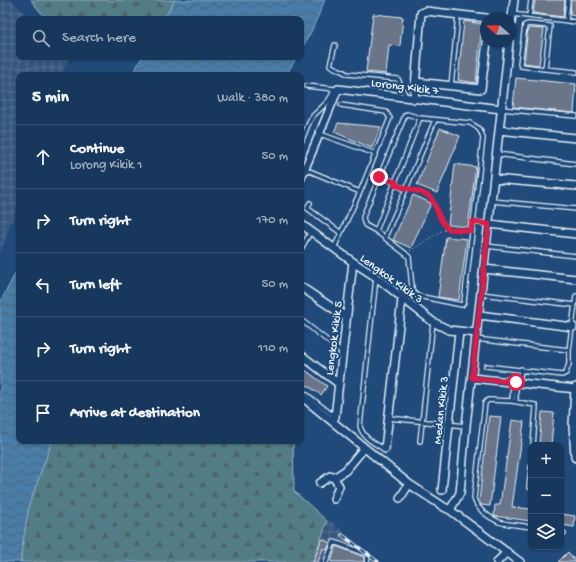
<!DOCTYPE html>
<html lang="en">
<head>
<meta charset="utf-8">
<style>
	:root { --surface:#17385c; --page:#244365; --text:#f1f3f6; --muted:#9eacbb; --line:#365272 }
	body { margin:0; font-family:"Gochi Hand",sans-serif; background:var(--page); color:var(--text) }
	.controls { position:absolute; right:12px; bottom:12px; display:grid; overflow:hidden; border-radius:8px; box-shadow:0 1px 3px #0004 }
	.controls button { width:36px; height:36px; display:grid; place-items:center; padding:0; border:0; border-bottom:1px solid var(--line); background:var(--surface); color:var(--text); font:20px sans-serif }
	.compass { position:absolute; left:480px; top:12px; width:36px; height:36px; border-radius:50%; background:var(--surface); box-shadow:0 1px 3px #0004; rotate:290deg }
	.stop { position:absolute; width:12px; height:12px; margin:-9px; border:3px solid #e11d48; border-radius:50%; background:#fff }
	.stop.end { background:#e11d48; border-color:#fff; box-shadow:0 1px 4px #0008 }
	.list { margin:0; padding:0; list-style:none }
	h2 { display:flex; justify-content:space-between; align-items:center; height:52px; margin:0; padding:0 16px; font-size:17px }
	h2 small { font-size:13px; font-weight:400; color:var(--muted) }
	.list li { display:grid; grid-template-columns:26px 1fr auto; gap:12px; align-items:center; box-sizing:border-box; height:64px; padding:0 16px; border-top:1px solid var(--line) }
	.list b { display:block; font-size:15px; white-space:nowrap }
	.list p { margin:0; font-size:13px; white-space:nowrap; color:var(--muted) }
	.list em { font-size:13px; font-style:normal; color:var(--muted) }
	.icon { flex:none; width:22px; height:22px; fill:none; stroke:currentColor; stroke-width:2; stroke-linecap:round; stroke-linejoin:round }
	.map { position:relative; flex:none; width:576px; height:562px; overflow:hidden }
	.search { position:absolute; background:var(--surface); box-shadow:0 1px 3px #0004; left:16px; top:16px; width:288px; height:44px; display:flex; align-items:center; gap:10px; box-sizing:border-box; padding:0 14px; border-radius:8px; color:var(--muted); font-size:15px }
	.panel { position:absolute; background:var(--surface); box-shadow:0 1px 3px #0004; left:16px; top:72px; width:288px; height:372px; border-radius:8px }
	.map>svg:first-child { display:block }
</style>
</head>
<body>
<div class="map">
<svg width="576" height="562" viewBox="0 0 576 562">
	<defs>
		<pattern id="industrial-grid" width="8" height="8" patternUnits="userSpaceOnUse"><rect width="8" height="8" fill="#36577e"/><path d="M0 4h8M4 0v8" fill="none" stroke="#537091"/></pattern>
		<pattern id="forest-firs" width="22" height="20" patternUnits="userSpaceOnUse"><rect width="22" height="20" fill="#527d86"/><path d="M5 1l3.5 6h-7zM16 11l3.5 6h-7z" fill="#4d656b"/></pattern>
		<pattern id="water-waves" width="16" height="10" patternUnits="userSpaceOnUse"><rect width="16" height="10" fill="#497ca6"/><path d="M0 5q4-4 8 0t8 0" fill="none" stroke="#48657d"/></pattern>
	</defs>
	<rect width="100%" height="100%" fill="#1f4a7a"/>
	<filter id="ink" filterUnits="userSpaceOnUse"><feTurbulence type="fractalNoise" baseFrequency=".025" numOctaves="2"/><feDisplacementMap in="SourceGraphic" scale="8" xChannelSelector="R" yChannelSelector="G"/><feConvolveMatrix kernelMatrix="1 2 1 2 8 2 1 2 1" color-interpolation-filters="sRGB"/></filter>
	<g filter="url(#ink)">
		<path fill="url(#industrial-grid)" d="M0 0H11L30 19H19V57H66L68 59 62 75H19V200L0 254Z
			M327 521 332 522 379 562H313Z"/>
		<path fill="url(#forest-firs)" stroke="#9db7bf" d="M31 0H175L164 19H46Z
			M52 441H293L294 491 327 521 313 562H21V554L29 505Z"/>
		<path fill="url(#water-waves)" stroke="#89abc7" d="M175 0H325L312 30 301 50V19H164Z
			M142 57H297L286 75H132Z
			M19 266V441H52L29 505 21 554V562H0V303Z"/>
		<path fill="#6a7589" stroke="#e8f1f8" d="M535 0H565L563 17 533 13Z
			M571 0H576V16L570 15Z
			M373 14 403 17 400 46 389 45 386 74 366 72Z
			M464 21 482 24 476 83 458 80Z
			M528 28 544 29 539 65 524 63Z
			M516 78 576 84 574 113 513 107Z
			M338 123 381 127 372 148 334 132Z
			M440 128 460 136 437 193 417 185Z
			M455 164 476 167 468 227 448 225Z
			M413 195 431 203 411 248 393 240Z
			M446 237 467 239 459 300 438 297Z
			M301 367 327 386 321 395 301 381Z
			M542 412 554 413 551 445H539Z
			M489 416 501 417 490 506 481 505 479 501Z
			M512 420 524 422 512 507 531 509V521L494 516 495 505H500Z
			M561 514 575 516 574 527 561 525Z
			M322 539 330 543 327 550 323 548 318 562H313Z
			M336 546 364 557V562H331Z
			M568 552 576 562H558Z"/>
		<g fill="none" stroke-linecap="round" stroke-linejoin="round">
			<defs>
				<path id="lane" d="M512 14 576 22
					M529 16 531 0
					M566 21 568 0
					M335 45 330 65C335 69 342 70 347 74L398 79 406 97
					M545 69 521 66 520 64 525 25 529 24 550 26 545 69 576 72
					M306 86 335 89
					M451 86 458 15
					M501 109 576 116
					M407 114 420 118 470 123C477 127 481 129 483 138L464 302 462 305 418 296C414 294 413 292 412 288L409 257 406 254 376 231 365 225 363 218 364 214 404 118 405 115Z
					M320 134 376 154
					M301 142C305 134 307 124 313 116 321 107 331 102 334 89
					M496 154 576 164
					M305 169 360 192
					M379 177 396 182
					M395 185 406 189
					M492 201 576 209
					M310 203 307 208 341 233
					M472 222 489 224
					M376 231 420 118
					M385 237 406 189 435 120
					M486 246 576 256
					M334 248 360 192 390 118 386 112 341 105
					M301 249 311 231
					M376 278 360 426C363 438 374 443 384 449
					M481 294 575 305
					M301 320 342 352
					M476 339 569 350
					M486 366 562 375 566 373 569 364V350L576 296
					M519 383 521 369
					M301 390 334 416
					M512 401 513 382
					M516 401V383
					M389 418 466 426
					M420 441 433 322
					M529 487 531 467
					M531 527C521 525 509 525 499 522 490 518 476 509 474 498L485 403 488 400 512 401 535 405 536 407 533 445
					M561 532 564 533
					M326 562 334 542 367 554 368 557 367 562"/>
				<path id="street" d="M510 32 514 0
					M416 82 481 89 487 42
					M414 99 421 13 426 11 486 18
					M499 130 576 138
					M301 178 338 89 501 109
					M494 179 576 186
					M301 224 353 262 376 277 433 322 449 330 477 333
					M489 224 576 234
					M484 269 576 279
					M301 287 346 317
					M479 315 573 327
					M301 355 339 384
					M472 378 576 389
					M301 396 409 484 444 507 450 510 520 562
					M335 417 353 262
					M385 449 402 299
					M334 478 346 470 364 448
					M320 483 330 476 334 478 339 486 334 499
					M442 490 459 332
					M400 498 409 484
					M450 510 460 493 466 426 509 42
					M497 562 507 552"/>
				<path id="secondary" d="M576 388 574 425 576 457"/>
			</defs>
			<use href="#lane" stroke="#e8f1f8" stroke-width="6"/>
			<use href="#street" stroke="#e8f1f8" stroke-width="10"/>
			<use href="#secondary" stroke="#e8f1f8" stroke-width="12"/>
			<path stroke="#e8f1f8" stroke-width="1" stroke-dasharray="1 3" stroke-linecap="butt" d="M448 229 467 231
				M410 251 441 231 448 229 441 220 433 201 429 196 420 192 411 190"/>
			<use href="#lane" stroke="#1f4a7a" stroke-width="3.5"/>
			<use href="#street" stroke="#1f4a7a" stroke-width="7"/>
			<use href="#secondary" stroke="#1f4a7a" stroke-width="9"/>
			<defs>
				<path id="rail" d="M342 535 378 562"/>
			</defs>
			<use href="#rail" stroke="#e8f1f8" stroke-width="3.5"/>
			<use href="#rail" stroke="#1f4a7a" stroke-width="2" stroke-dasharray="6" stroke-linecap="butt"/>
		</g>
	</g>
	<g fill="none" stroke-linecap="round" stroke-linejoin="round" filter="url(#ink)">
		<path stroke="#e11d48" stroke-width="5" d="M379 177 396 182 395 185 420 192 429 196 433 201 441 220 448 229 471 231 472 222 489 224 472 378 516 382"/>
	</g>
	<g text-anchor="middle" stroke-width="4" stroke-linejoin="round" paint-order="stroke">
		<g font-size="12" fill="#e8f1f8" stroke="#1f4a7a">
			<text transform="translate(405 86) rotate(7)" y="4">Lorong Kikik 7</text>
			<text transform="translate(392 278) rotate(36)" y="4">Lengkok Kikik 3</text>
			<text transform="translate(333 338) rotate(-83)" y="4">Lengkok Kikik 5</text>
			<text transform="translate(440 410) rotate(-84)" y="4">Medan Kikik 3</text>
		</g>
	</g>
</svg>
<div class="controls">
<button>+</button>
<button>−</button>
<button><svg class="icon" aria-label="layers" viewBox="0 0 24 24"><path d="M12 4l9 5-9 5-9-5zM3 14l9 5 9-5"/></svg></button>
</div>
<svg class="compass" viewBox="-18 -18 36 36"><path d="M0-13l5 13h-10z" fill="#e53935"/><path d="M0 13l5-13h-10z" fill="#9eacbb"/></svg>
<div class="stop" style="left:516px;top:382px"></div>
<div class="stop end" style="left:379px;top:177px"></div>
<div class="search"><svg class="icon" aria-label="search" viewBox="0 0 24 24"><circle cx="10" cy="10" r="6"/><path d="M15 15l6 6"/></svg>Search here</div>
<section class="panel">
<h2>5 min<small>Walk · 380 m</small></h2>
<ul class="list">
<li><svg class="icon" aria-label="ahead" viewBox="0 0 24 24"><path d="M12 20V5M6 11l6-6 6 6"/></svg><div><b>Continue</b><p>Lorong Kikik 1</p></div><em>50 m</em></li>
<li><svg class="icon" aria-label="right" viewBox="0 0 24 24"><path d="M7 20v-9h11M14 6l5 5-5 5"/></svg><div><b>Turn right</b></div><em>170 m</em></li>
<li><svg class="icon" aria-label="left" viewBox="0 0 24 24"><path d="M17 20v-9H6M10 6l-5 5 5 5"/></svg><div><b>Turn left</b></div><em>50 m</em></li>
<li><svg class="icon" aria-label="right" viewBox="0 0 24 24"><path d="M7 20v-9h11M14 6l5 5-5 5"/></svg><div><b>Turn right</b></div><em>110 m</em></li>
<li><svg class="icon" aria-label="arrive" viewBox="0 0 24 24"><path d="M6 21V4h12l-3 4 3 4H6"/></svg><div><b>Arrive at destination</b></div></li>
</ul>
</section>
</div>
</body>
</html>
